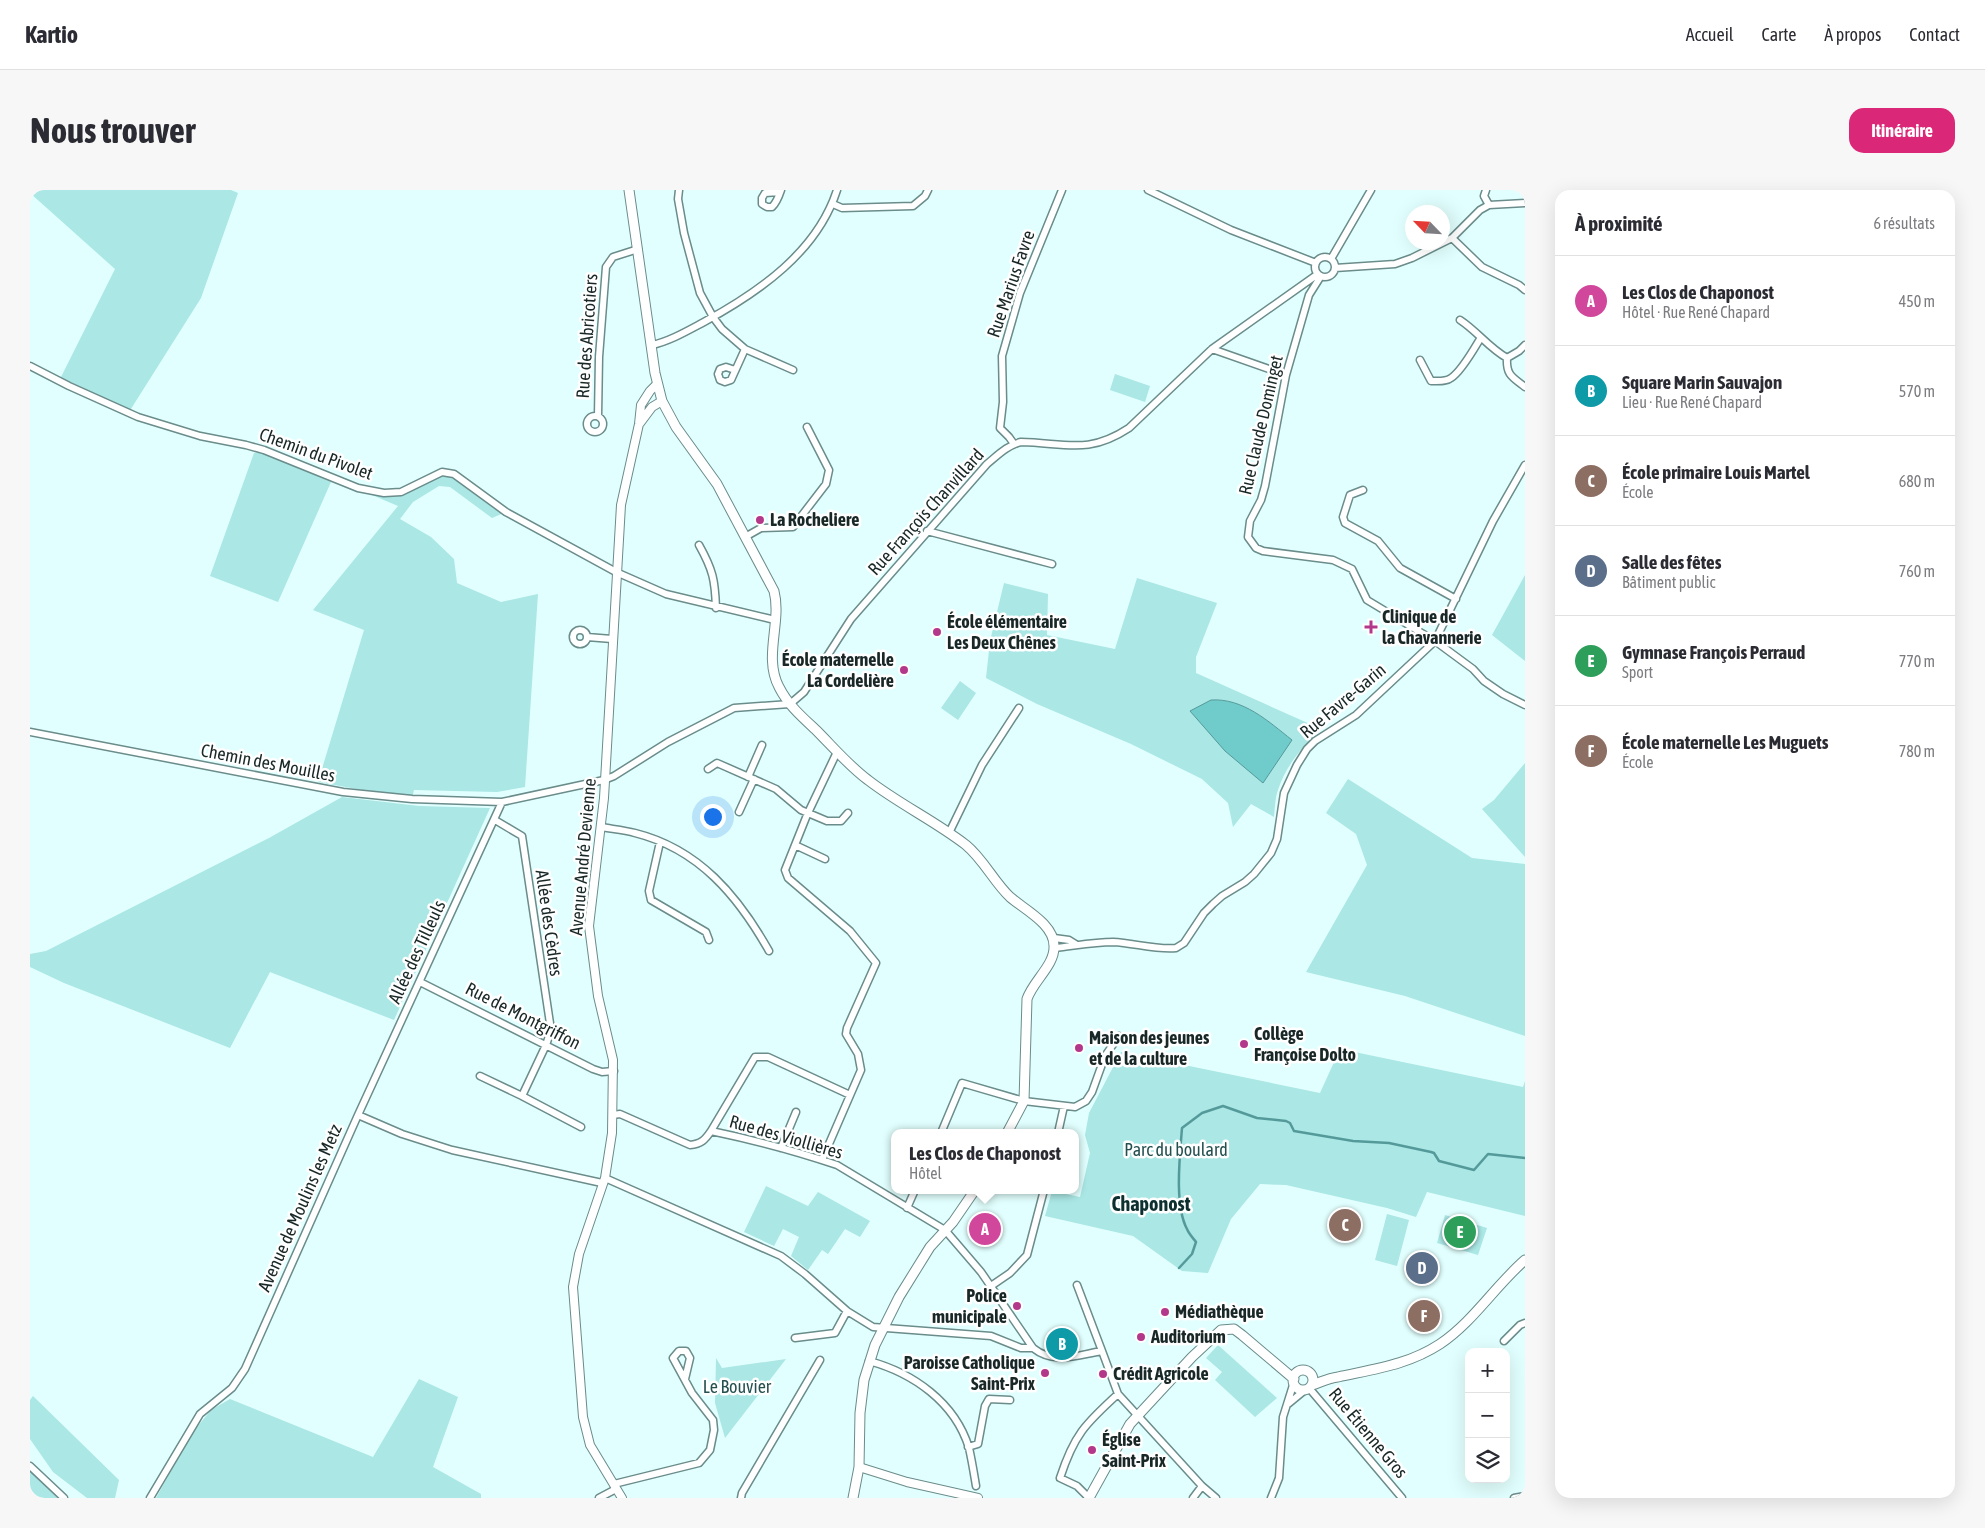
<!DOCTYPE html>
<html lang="fr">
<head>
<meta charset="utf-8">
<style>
	:root { --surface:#fff; --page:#f7f7f7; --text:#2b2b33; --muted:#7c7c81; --line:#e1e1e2; --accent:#db2777 }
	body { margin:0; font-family:"Asap Condensed",sans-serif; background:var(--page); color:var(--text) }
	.controls { position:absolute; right:15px; bottom:15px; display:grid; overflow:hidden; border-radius:10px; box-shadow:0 5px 20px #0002 }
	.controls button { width:45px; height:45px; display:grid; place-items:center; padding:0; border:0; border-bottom:1px solid var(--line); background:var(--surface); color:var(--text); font:25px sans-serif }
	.compass { position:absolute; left:1375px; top:15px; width:45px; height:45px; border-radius:50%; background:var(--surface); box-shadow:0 5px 20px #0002; rotate:295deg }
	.you { position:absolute; left:682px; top:626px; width:18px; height:18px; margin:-12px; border:4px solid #fff; border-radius:50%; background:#1a73e8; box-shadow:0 0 0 8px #1a73e833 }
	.badge { display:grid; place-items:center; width:32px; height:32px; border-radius:50%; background:var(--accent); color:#fff; font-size:16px; font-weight:700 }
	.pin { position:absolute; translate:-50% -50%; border:2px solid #fff; box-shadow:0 1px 5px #0006 }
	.popup { position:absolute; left:861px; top:939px; width:188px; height:65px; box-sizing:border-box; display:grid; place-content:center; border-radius:10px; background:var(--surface); filter:drop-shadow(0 1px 4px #0005); font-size:16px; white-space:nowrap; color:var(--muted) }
	.popup b { font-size:19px; color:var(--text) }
	.popup::after { content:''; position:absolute; left:50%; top:100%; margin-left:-10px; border:10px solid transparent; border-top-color:var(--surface) }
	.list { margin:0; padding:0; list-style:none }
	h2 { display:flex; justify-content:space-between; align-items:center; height:65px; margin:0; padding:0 20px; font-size:21px }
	h2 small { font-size:16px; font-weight:400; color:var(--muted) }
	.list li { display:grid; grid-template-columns:32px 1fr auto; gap:15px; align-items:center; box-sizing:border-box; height:90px; padding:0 20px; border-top:1px solid var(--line) }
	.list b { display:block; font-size:19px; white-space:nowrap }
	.list p { margin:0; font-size:16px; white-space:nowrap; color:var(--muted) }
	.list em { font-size:16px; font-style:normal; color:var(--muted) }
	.icon { flex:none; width:28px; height:28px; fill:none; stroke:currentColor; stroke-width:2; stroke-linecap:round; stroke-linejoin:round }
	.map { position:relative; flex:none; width:1495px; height:1308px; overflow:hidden; border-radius:15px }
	header { display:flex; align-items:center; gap:30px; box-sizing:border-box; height:70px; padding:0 25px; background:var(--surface); border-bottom:1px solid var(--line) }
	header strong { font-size:24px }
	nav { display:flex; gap:28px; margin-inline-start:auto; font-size:18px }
	.intro { display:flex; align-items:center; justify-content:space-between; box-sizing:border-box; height:120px; padding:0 30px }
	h1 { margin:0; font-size:35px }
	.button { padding:12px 22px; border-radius:15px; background:var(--accent); color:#fff; font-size:18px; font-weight:700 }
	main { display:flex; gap:30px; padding:0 30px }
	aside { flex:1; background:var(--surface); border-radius:15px; box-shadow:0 5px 20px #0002 }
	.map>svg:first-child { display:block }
</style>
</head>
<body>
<header>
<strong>Kartio</strong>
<nav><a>Accueil</a><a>Carte</a><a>À propos</a><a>Contact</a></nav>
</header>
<div class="intro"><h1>Nous trouver</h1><a class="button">Itinéraire</a></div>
<main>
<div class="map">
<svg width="1495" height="1308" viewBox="0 0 1495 1308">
	<rect width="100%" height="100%" fill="#e1fffe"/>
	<path fill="#aae7e5" d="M0 0H201L208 3 171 108 99 222 29 191 85 79 0 3Z
		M1085 184 1120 196 1115 212 1080 200Z
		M224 263H234L301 292 248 412 180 386Z
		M412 282 424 284 476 322 462 328 420 297 409 296 383 312 370 329 401 347 424 369 427 393 471 412 508 404 495 597 467 602 384 600 382 609 288 592 334 440 283 420 368 316 335 302H371Z
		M1495 385V471L1462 445Z
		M1107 388 1187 413 1166 467V483L1291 539C1273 556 1256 575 1248 600 1245 608 1245 618 1244 627L1221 614 1203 637 1198 613 1172 589 1101 554 1007 514 956 488 960 451 974 393 1018 404 1017 445 1085 459Z
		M930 491 946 503 928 530 911 518Z
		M1495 573V667L1452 619 1464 610Z
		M1318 589 1442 668 1495 674V846L1375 806 1276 782 1337 675 1326 644 1296 623Z
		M312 607 389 616 460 618 364 830 240 782 200 858 34 793 0 777V764L16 761 239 648Z
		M1310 859 1493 897 1495 891V1026L1397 1002 1386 1027 1357 1018 1256 995 1230 994 1201 1029 1178 1083 1152 1081 1103 1046 1015 1026 1022 1001 1050 1007 1060 963 1055 945 1059 923 1091 862 1290 903Z
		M736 996 778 1016 788 1002 840 1031 830 1047 815 1039 798 1064 792 1060 778 1080 761 1066 769 1047 753 1039 744 1056 714 1042Z
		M1357 1024 1379 1030 1367 1076 1345 1070Z
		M1415 1025 1457 1038 1448 1065 1407 1053Z
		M1188 1155 1247 1208 1225 1227 1185 1190 1192 1182 1176 1168Z
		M686 1168 692 1178 756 1169 695 1248 685 1213Z
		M389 1189 428 1207 403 1277 451 1304V1308H126L162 1243 181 1220 200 1209 343 1267Z
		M3 1206 89 1290 85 1308H57L23 1282 0 1249V1210Z
		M0 1281 28 1308H0Z"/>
	<path fill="#6fcccb" stroke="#559a9a" d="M1181 510C1213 508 1238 531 1262 550L1233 593 1195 561 1160 521Z"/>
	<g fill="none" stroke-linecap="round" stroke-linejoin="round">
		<path stroke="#559a9a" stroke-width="2.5" d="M1149 1078 1162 1064 1166 1052C1163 1048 1159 1044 1157 1039 1144 1015 1150 965 1152 938L1172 923 1193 916 1227 928 1256 931 1260 933 1264 941 1323 951 1359 953 1401 962 1404 963 1409 971 1444 980 1458 964 1495 968"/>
		<defs>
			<path id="minor" d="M649 0 648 9 654 43 670 103 683 127 692 139 715 159 763 180
				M1118 0 1201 40 1286 73
				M1456 0 1454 6 1459 15
				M750 2 735 3 732 8V14L737 17H742C747 12 749 6 751 0
				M803 14 812 18 883 16 895 6 898 0
				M1422 48 1452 77 1489 95 1495 100
				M1285 77a10 10 0 1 1 20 0a10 10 0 1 1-20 0Z
				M1301 69 1341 0
				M1305 78 1365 74 1382 68 1422 48 1450 20 1459 15 1495 13
				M1291 86 1279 105 1256 185 1235 296 1231 310 1220 331 1218 347 1226 358 1233 361 1303 370 1322 379 1337 410 1405 451 1443 479 1454 491 1473 504 1495 515
				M1430 130C1447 141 1459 158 1477 168
				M622 155C640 151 657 141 674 132 729 102 787 62 807 0
				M1495 155 1489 161 1477 168C1476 185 1482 187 1495 197
				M1182 159 1256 185
				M1390 170 1401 191C1408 191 1416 192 1421 188 1431 182 1444 159 1450 149
				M0 176 39 196 108 227 170 246 216 255 234 260 328 298 354 303 371 302 412 282 424 284 476 322 586 382 636 404 745 430
				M705 180 696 177 690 179 688 184 690 190 695 192 701 190 715 159
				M568 226 569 167 576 77 583 67 608 59
				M557 234a8 8 0 1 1 16 0a8 8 0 1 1-16 0Z
				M984 254 979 247 970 238 973 212 972 166 990 103 1032 0
				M1333 300 1320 305 1313 327 1315 333 1348 351 1370 378 1426 409
				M897 341 1022 374
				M715 347 731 338 763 337 796 294 799 280 777 237
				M669 355C683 380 685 390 686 418
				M543 447a7 7 0 1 1 14 0a7 7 0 1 1-14 0Z
				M557 447 582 449
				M0 542 313 602 382 609 472 612 574 590 584 586 638 552 704 518 760 514 774 502 821 429 957 274C968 265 978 255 991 252 1036 253 1058 265 1099 238L1182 159 1288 84
				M678 579 687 573 746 599 771 620 797 631H811L818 623
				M718 587 732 555
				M709 622 724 589
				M465 630 492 646 521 840 516 855 492 906
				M571 637C582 639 594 640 605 643 669 659 708 706 739 761
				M919 643 952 575 989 518
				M630 652 619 701 621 710 676 742 679 750
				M765 655 795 669
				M1024 748 1039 750 1047 755
				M1025 758C1044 756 1063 752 1083 752 1104 753 1126 760 1146 758L1154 753 1174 723 1183 714 1192 706 1215 692 1224 684 1241 663 1247 649 1254 603 1267 575 1277 559 1285 551 1326 525 1405 451 1463 331 1495 275
				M390 792 563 879 572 882 584 881
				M450 886 492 906 551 937
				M328 925 372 944 422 960 572 993
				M583 925 590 924 660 955C671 954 675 950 681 941 724 950 766 961 807 975L915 1040 951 1082 1003 1158C1024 1175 1048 1165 1072 1161L1088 1204 1172 1296 1186 1308
				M681 941 725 867H738L820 905
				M911 943 932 893 994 911 1045 917 1056 911 1062 902 1075 866 1089 846
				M1028 943 1034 916
				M751 958 766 922
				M792 970 831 880 828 864 816 844 817 838 846 773 820 741 758 688 755 680 777 625 807 562
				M575 988 751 1066 775 1084 817 1121 843 1137 961 1146 991 1158H1003
				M877 1018 885 1000
				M1047 1095 1072 1161
				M961 1096 980 1083 997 1065 1014 1000
				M765 1148 805 1143 817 1121
				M1474 1151 1490 1135 1495 1133
				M839 1171C883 1183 925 1212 939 1258 942 1271 944 1284 946 1296
				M1279 1198 1372 1308
				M1258 1214 1275 1200
				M938 1257 948 1254 955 1216 959 1209 980 1210
				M0 1276 34 1308
				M584 1294 669 1273 680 1260 684 1240 683 1230 662 1203 643 1168 649 1161H656L660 1168 655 1189
				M120 1308 170 1224 202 1198 215 1179 328 925 472 612
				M569 1308 586 1299
				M711 1308 712 1303 790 1170
				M1059 1308 1047 1296 1030 1288C1044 1245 1055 1234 1088 1204
				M1163 1308 1172 1296
				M1241 1308 1249 1288 1253 1227 1264 1192
				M1484 1308 1495 1306"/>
			<path id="tertiary" d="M610 233 622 217 632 211
				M829 1277 877 1292 948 1308
				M592 1308 560 1255 553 1227 543 1097 549 1064 575 988 582 943 583 870 568 806 559 736 574 608 591 315 609 234 611 215 620 201 627 194"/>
			<path id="secondary" d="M599 0 625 183 632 211 646 237 687 294 744 401C752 432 733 467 749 497 758 515 772 527 786 540 803 557 819 576 838 590 869 614 905 631 936 655 954 670 964 692 980 707 995 720 1024 734 1024 756 1025 775 1003 791 997 809L994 911 977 943
				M1263 1190a10 10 0 1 1 20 0a10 10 0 1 1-20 0Z
				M1282 1195C1291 1192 1299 1188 1308 1187 1344 1179 1378 1175 1410 1154 1443 1132 1465 1096 1495 1070
				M823 1308 829 1277 830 1223 834 1190 845 1155 869 1107 900 1057 923 1032 945 1000
				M1059 1308 1100 1234 1162 1167 1191 1140 1204 1139 1212 1145 1264 1189"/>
		</defs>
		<use href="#minor" stroke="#6a8c8b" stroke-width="9"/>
		<use href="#tertiary" stroke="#6a8c8b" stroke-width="10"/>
		<use href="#secondary" stroke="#6a8c8b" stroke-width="11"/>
		<use href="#minor" stroke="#fff" stroke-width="6"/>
		<use href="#tertiary" stroke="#fff" stroke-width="8"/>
		<use href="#secondary" stroke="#fff" stroke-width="9"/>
	</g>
	<g fill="#b4388a" stroke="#fff" stroke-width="2">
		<circle cx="730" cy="330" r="5"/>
		<path d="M1338.5 429.5h5v5h5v5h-5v5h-5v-5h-5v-5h5z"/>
		<circle cx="907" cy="442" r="5"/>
		<circle cx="874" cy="480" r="5"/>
		<circle cx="1214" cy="854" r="5"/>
		<circle cx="1049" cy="858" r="5"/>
		<circle cx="987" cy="1116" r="5"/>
		<circle cx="1135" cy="1122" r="5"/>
		<circle cx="1111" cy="1147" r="5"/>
		<circle cx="1015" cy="1183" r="5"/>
		<circle cx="1073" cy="1184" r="5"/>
		<circle cx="1062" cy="1260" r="5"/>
	</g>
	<g text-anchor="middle" stroke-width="5" stroke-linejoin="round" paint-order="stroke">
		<g font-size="18" fill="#192727" stroke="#fff">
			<text transform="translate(981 94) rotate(-71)" y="6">Rue Marius Favre</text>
			<text transform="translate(557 146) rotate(-86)" y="6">Rue des Abricotiers</text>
			<text transform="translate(1231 235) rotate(-77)" y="6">Rue Claude Dominget</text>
			<text transform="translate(286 264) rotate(20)" y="6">Chemin du Pivolet</text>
			<text transform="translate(896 322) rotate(-48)" y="6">Rue François Chanvillard</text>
			<text transform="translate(1313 511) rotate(-40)" y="6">Rue Favre-Garin</text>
			<text transform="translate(238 573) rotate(11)" y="6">Chemin des Mouilles</text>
			<text transform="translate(553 667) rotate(-85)" y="6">Avenue André Devienne</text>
			<text transform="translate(519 733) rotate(82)" y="6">Allée des Cèdres</text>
			<text transform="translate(387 762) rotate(-65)" y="6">Allée des Tilleuls</text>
			<text transform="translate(493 826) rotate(27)" y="6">Rue de Montgriffon</text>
			<text transform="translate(756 947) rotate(16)" y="6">Rue des Viollières</text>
			<text transform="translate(270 1018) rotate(-66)" y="6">Avenue de Moulins les Metz</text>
			<text transform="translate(1338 1243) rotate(50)" y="6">Rue Étienne Gros</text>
		</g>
		<g font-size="18" font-weight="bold" fill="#192727" stroke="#fff" text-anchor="start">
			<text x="740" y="336">La Rocheliere</text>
			<text x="1352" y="433">Clinique de<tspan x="1352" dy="21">la Chavannerie</tspan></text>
			<text x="917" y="438">École élémentaire<tspan x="917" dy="21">Les Deux Chênes</tspan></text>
			<text x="864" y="476" text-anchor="end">École maternelle<tspan x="864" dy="21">La Cordelière</tspan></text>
			<text x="1224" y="850">Collège<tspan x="1224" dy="21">Françoise Dolto</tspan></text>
			<text x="1059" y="854">Maison des jeunes<tspan x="1059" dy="21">et de la culture</tspan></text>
			<text x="977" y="1112" text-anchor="end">Police<tspan x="977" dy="21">municipale</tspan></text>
			<text x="1145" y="1128">Médiathèque</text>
			<text x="1121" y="1153">Auditorium</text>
			<text x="1005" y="1179" text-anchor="end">Paroisse Catholique<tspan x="1005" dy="21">Saint-Prix</tspan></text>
			<text x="1083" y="1190">Crédit Agricole</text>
			<text x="1072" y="1256">Église<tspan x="1072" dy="21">Saint-Prix</tspan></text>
		</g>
		<g font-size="18" fill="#255050" stroke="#fff">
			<text x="1146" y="966">Parc du boulard</text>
			<text x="707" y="1203">Le Bouvier</text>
		</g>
		<g font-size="20" font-weight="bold" fill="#0e2f2f" stroke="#fff">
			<text x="1121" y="1021">Chaponost</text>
		</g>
	</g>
</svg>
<div class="controls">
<button>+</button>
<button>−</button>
<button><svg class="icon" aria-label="layers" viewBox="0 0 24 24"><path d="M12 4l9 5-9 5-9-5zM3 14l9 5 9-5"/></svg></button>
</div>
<svg class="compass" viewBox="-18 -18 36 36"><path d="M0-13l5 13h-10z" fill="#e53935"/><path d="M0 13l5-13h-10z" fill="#7c7c81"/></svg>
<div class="you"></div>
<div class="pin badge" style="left:955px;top:1039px;background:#d1479c">A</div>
<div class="popup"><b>Les Clos de Chaponost</b>Hôtel</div>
<div class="pin badge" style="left:1032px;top:1154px;background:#0f9aa8">B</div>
<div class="pin badge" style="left:1315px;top:1035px;background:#8d6e63">C</div>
<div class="pin badge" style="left:1392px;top:1078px;background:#5c6f8a">D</div>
<div class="pin badge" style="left:1430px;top:1042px;background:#2e9e5b">E</div>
<div class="pin badge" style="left:1394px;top:1126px;background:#8d6e63">F</div>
</div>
<aside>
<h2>À proximité<small>6 résultats</small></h2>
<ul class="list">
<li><span class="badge" style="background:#d1479c">A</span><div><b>Les Clos de Chaponost</b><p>Hôtel · Rue René Chapard</p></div><em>450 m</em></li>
<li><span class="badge" style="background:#0f9aa8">B</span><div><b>Square Marin Sauvajon</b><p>Lieu · Rue René Chapard</p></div><em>570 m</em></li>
<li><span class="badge" style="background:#8d6e63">C</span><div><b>École primaire Louis Martel</b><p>École</p></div><em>680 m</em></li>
<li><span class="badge" style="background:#5c6f8a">D</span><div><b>Salle des fêtes</b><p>Bâtiment public</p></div><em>760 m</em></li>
<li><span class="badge" style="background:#2e9e5b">E</span><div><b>Gymnase François Perraud</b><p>Sport</p></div><em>770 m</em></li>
<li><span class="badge" style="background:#8d6e63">F</span><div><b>École maternelle Les Muguets</b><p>École</p></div><em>780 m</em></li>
</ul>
</aside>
</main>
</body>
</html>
